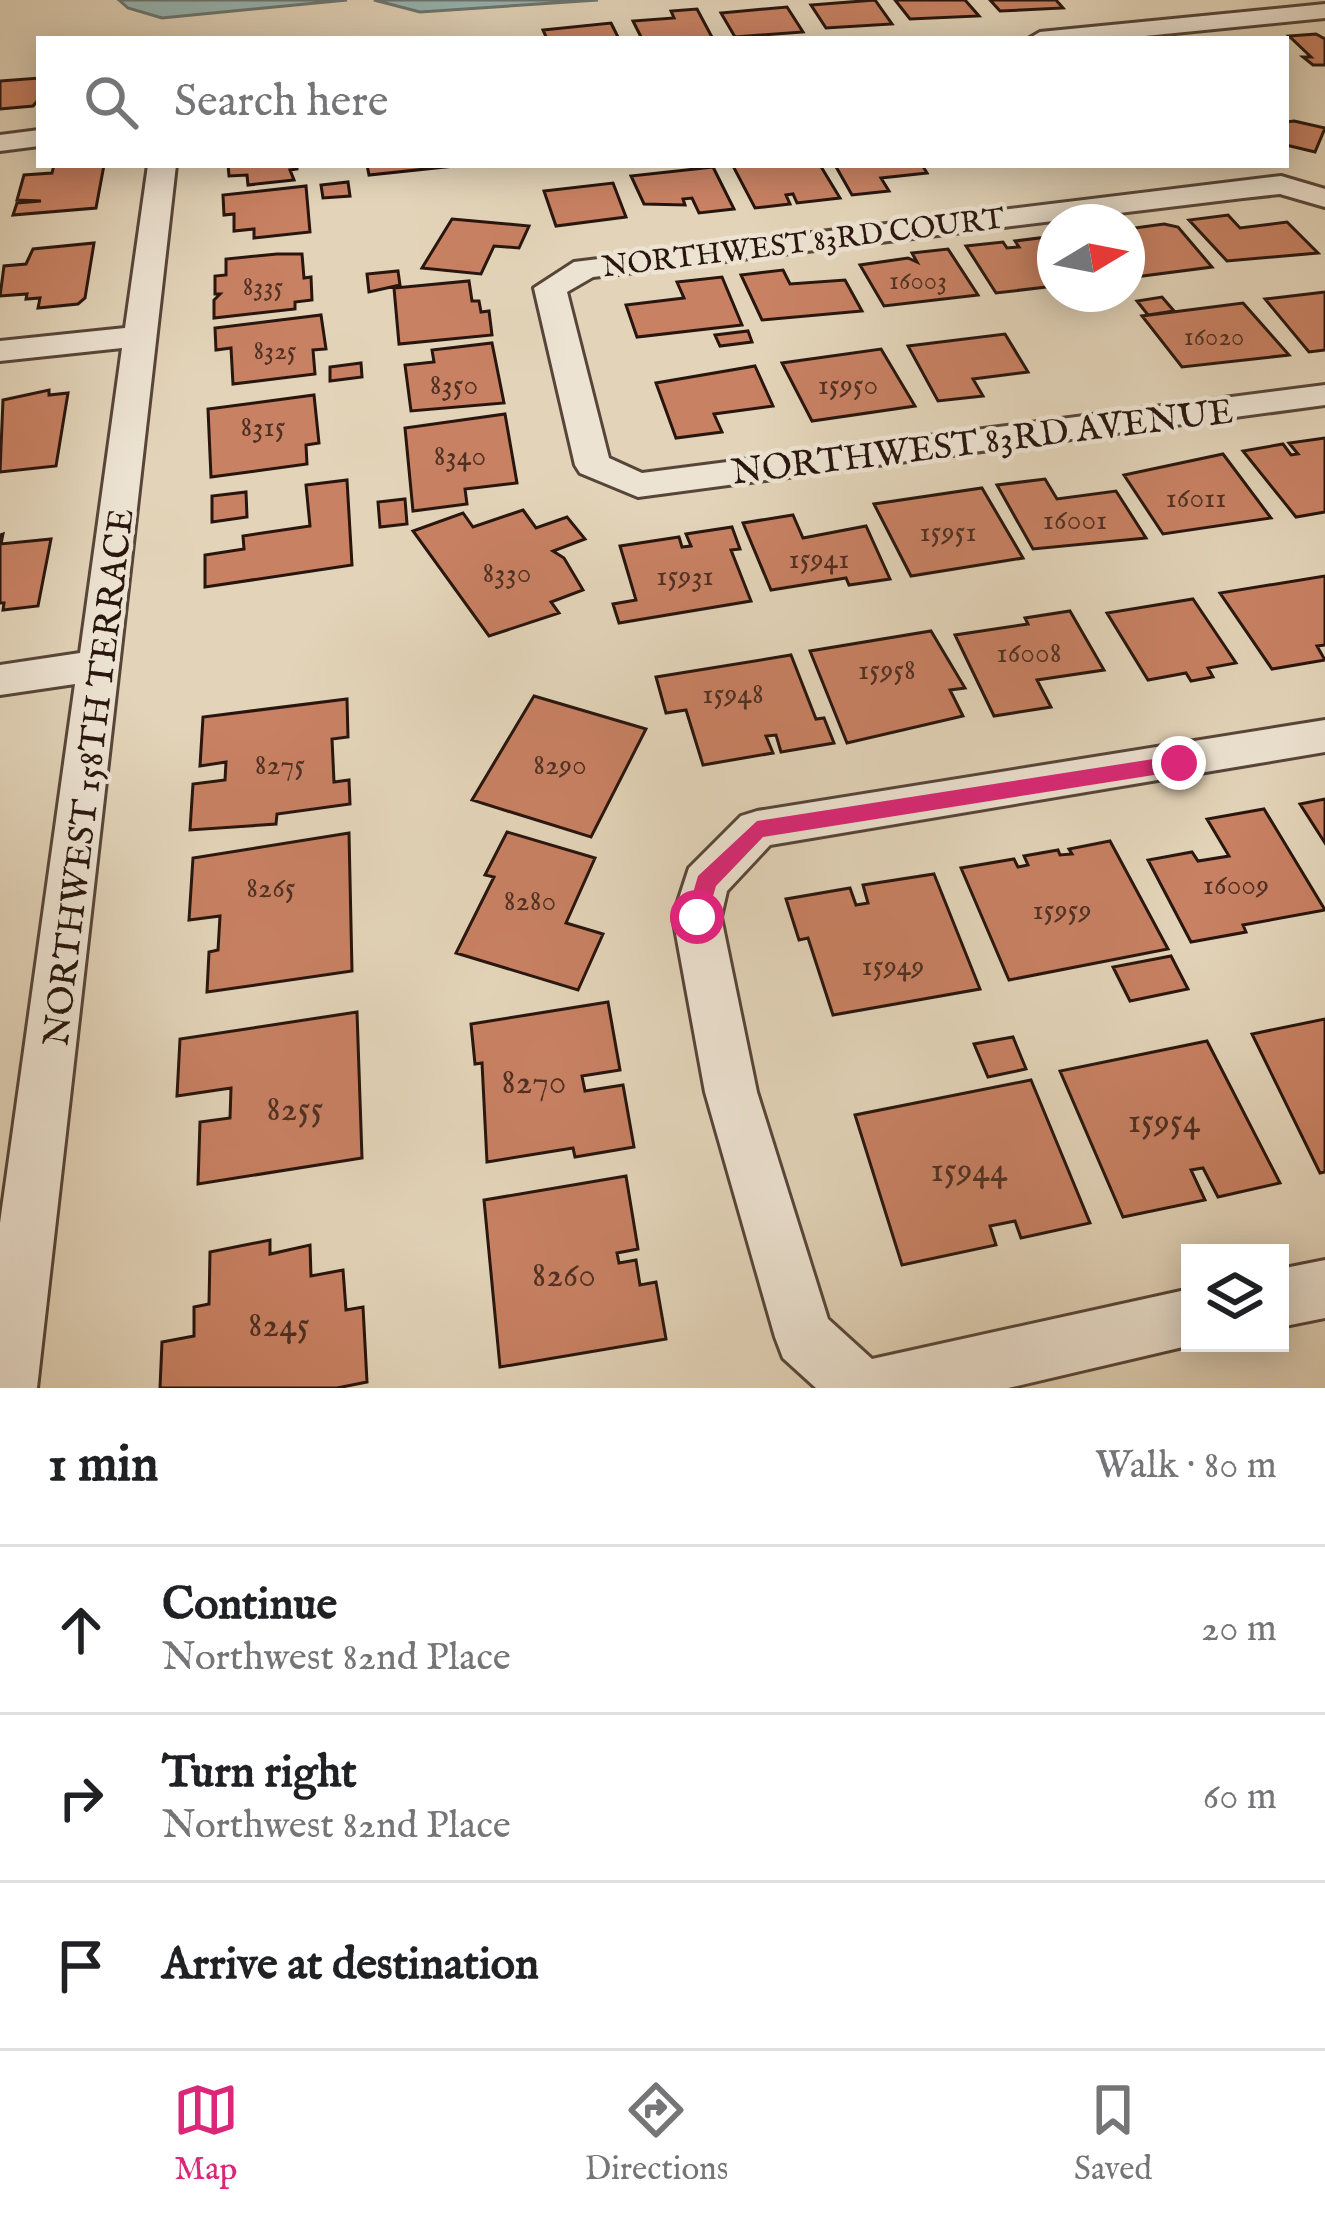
<!DOCTYPE html>
<html lang="en">
<head>
<meta charset="utf-8">
<style>
	:root { --surface:#fff; --page:#f2f2f2; --text:#202124; --muted:#757577; --line:#e0e0e0; --accent:#db2777 }
	body { margin:0; font-family:"IM FELL English",serif; background:var(--page); color:var(--text) }
	.controls { position:absolute; right:36px; bottom:36px; display:grid; overflow:hidden; border-radius:0px; box-shadow:0 6px 30px #0003 }
	.controls button { width:108px; height:108px; display:grid; place-items:center; padding:0; border:0; border-bottom:3px solid var(--line); background:var(--surface); color:var(--text); font:60px sans-serif }
	.compass { position:absolute; left:1037px; top:204px; width:108px; height:108px; border-radius:50%; background:var(--surface); box-shadow:0 6px 30px #0003; rotate:80deg }
	.stop { position:absolute; width:36px; height:36px; margin:-27px; border:9px solid #db2777; border-radius:50%; background:#fff }
	.stop.end { background:#db2777; border-color:#fff; box-shadow:0 3px 12px #0008 }
	.list { margin:0; padding:0; list-style:none }
	h2 { display:flex; justify-content:space-between; align-items:center; height:156px; margin:0; padding:0 48px; font-size:51px }
	h2 small { font-size:39px; font-weight:400; color:var(--muted) }
	.list li { display:grid; grid-template-columns:78px 1fr auto; gap:36px; align-items:center; box-sizing:border-box; height:168px; padding:0 48px; border-top:3px solid var(--line) }
	.list b { display:block; font-size:45px; white-space:nowrap }
	.list p { margin:0; font-size:39px; white-space:nowrap; color:var(--muted) }
	.list em { font-size:39px; font-style:normal; color:var(--muted) }
	.icon { flex:none; width:66px; height:66px; fill:none; stroke:currentColor; stroke-width:2; stroke-linecap:round; stroke-linejoin:round }
	.map { position:relative; flex:none; width:1325px; height:1388px; overflow:hidden }
	.search { position:absolute; background:var(--surface); box-shadow:0 6px 30px #0003; left:36px; right:36px; top:36px; height:132px; display:flex; align-items:center; gap:30px; box-sizing:border-box; padding:0 42px; border-radius:0px; color:var(--muted); font-size:45px }
	.sheet { height:660px; background:var(--surface) }
	nav { display:flex; justify-content:space-around; align-items:center; box-sizing:border-box; height:168px; border-top:3px solid var(--line); background:var(--surface); font-size:33px; color:var(--muted) }
	nav a { display:grid; justify-items:center; gap:6px }
	nav .on { color:var(--accent) }
	.map>svg:first-child { display:block }
</style>
</head>
<body>
<div class="map">
<svg width="1325" height="1388" viewBox="0 0 1325 1388">
	<rect width="100%" height="100%" fill="#e3d4b9"/>
	<filter id="stains"><feTurbulence type="fractalNoise" baseFrequency=".00167" numOctaves="4"/><feColorMatrix values="0 0 0 0 .2 0 0 0 0 .09 0 0 0 0 .02 0 0 0 .5 -.17"/></filter>
	<radialGradient id="worn" r=".72"><stop offset=".6" stop-color="#630" stop-opacity="0"/><stop offset="1" stop-color="#630" stop-opacity=".3"/></radialGradient>
	<path fill="#96b7b4" stroke="#6a7672" stroke-width="3" d="M119 0H347L162 18 128 8Z
		M374 0H598L420 12Z"/>
	<path fill="#c88163" stroke="#28150e" stroke-width="3" d="M875 0 892 24 826 28 811 5Z
		M895 0H965L979 16 910 19Z
		M990 0H1056L1063 8 1000 11Z
		M787 7 803 32 735 37 721 13Z
		M697 9 713 39H642L633 21 674 18 671 11Z
		M611 23 619 39H547L543 30Z
		M1316 34 1325 39V65H1313L1303 57H1311L1289 36Z
		M39 78V99L33 106 0 109V81Z
		M1294 121 1325 128 1315 152 1286 145V122Z
		M54 165H104L96 208 13 215 17 203 41 201 17 200 24 175 52 173Z
		M228 165H297V169L290 170 294 180 248 185 247 175 229 176Z
		M367 165H453L454 166 369 175Z
		M820 165 840 198 797 203 793 194 786 195 790 204 755 208 733 166Z
		M835 165H922L927 173 881 178 889 191 852 195Z
		M713 167 734 209 699 213 692 198 683 199 685 205 644 204 631 176Z
		M348 182 350 196 323 198 321 185Z
		M613 183 626 217 556 226 544 191Z
		M306 186 310 232 254 238V229L234 231V214L224 215 223 195Z
		M1228 215 1240 228 1287 222 1318 253 1227 261 1189 220Z
		M452 219 529 226 519 248 494 246 481 274 422 268Z
		M1164 224 1178 227 1212 267 1127 278V229Z
		M1055 236V286L996 293 966 246 1003 242 1007 248 1019 247 1015 241Z
		M94 243 85 298 78 304 38 308 40 298 26 299 27 294 0 296 4 266 26 264 33 249Z
		M948 249 978 295 884 306 860 265 908 258 917 262 912 253Z
		M277 254H302L304 278 311 277 312 300 295 302V309L214 318V300L220 294H215V276L226 275V259Z
		M783 270 790 284 845 280 862 311 762 320 741 275Z
		M398 271 400 285 369 292 367 274Z
		M722 277 742 325 637 337 626 305 684 298 677 282Z
		M469 281 472 301H479L481 312 489 311 492 335 399 344 394 288Z
		M1325 292V350L1309 352 1265 299Z
		M1162 297 1174 311 1148 315 1137 301Z
		M1243 303 1289 355 1182 367 1142 316Z
		M321 315 326 349 313 350 315 374 233 384 231 348 216 350 215 328Z
		M748 331 752 342 720 346 715 335Z
		M1005 334 1028 372 973 379 983 396 938 401 908 346Z
		M492 343 504 403 411 411 405 365 434 362 432 350Z
		M881 349 915 406 812 421 782 363Z
		M361 363 362 377 330 381V367Z
		M755 366 773 406 714 414 722 432 676 438 656 383Z
		M49 390V395L68 393 56 466 0 472 3 400Z
		M314 395 319 443 306 445 307 464 211 477 208 409Z
		M505 414 517 483 465 489 467 504 413 511 405 428Z
		M1325 438V512L1296 517 1243 451 1283 444 1291 455 1298 454 1289 443Z
		M1223 454 1271 518 1163 534 1124 475Z
		M1045 479 1057 499 1116 491 1146 538 1033 549 997 485Z
		M347 480 352 565 205 587V555L244 549 243 536 310 526 306 485Z
		M982 488 1023 558 911 576 874 504Z
		M246 492 247 517 212 522V496Z
		M405 499 407 524 380 527 378 502Z
		M523 510 536 528 567 517 585 539 553 551 564 558 583 590 551 602 559 613 489 636 413 531 463 513 473 527Z
		M793 515 803 538 866 526 890 579 849 585 846 578 771 590 743 523Z
		M732 527 740 549 731 550 751 601 619 623 613 604 636 600 620 546 679 537 682 547 691 546 686 534Z
		M3 534 1 544 51 539 38 606 3 610 4 603H0V535Z
		M1325 576V645L1317 646 1325 660 1272 669 1220 593Z
		M1193 599 1236 663 1208 668 1213 677 1191 681 1186 673 1148 680 1107 613Z
		M1070 611 1104 670 1037 680 1051 707 994 716 955 635 1028 624 1025 618Z
		M931 631 965 688 950 690 963 716 847 743 810 651Z
		M791 655 816 719 824 718 834 743 781 752 776 735 766 736 773 753 703 765 686 710 666 713 656 677Z
		M534 696 646 729 591 837 472 800Z
		M347 699 348 737 332 739 334 782 349 780 350 804 277 814 276 824 190 830 193 784 225 780 226 762 200 766 203 717Z
		M1325 799V843L1300 804Z
		M1264 809 1325 910 1243 925 1246 932 1191 942 1148 860 1192 852 1198 861 1229 856 1207 819Z
		M507 832 595 858 566 923 603 934 578 990 456 953 494 877 485 875Z
		M349 833 352 971 207 992 209 952 218 950 220 916 189 920 193 858Z
		M1110 841 1168 949 1009 980 961 868 1014 859 1018 867 1028 865 1024 856 1058 850 1060 855 1072 854 1069 849Z
		M934 874 980 989 833 1015 808 938 799 940 786 899 850 888 856 905 868 903 863 885Z
		M1171 956 1188 989 1130 1001 1113 967Z
		M608 1002 620 1070 582 1076 585 1091 623 1085 634 1147 575 1157 573 1148 487 1162 482 1063 475 1064 471 1024Z
		M357 1012 362 1158 198 1184 200 1122 230 1118 231 1088 177 1096 180 1039Z
		M1325 1019V1172L1320 1173 1252 1034Z
		M1013 1037 1026 1069 988 1077 974 1044Z
		M1207 1041 1280 1183 1218 1197 1203 1168 1191 1170 1205 1200 1123 1217 1060 1071Z
		M1031 1080 1090 1223 1021 1238 1015 1221 990 1226 996 1245 902 1265 855 1115Z
		M626 1176 638 1249 617 1253 619 1263 636 1260 640 1285 656 1282 666 1339 500 1367 484 1200Z
		M270 1240V1254L310 1245 311 1276 343 1270 346 1310 363 1307 367 1382 337 1388H160L162 1342 194 1336V1307L209 1304 210 1252Z"/>
	<g fill="none" stroke-linecap="round" stroke-linejoin="round">
		<defs>
			<path id="minor" d="M1325 4V18L1115 39H1028L1040 32Z
				M39 130V146L0 151V135Z
				M148 165H176L37 1388H0V1223L75 684 0 695V665L80 653 122 348 0 361V341L125 328Z
				M1281 176 1325 189V207L1280 194 1243 198 593 277 567 292 609 458 642 473 1325 385V405L638 497 580 473 575 465 534 288 574 262Z
				M1325 720V752L770 845 727 891 721 917 757 1092 828 1319 872 1359 1190 1289V1343H1200L1008 1388H816L783 1358 775 1337 705 1092 673 917 689 868 741 816 757 811Z
				M1325 1260V1318L1280 1327V1269Z"/>
		</defs>
		<use href="#minor" stroke="#574539" stroke-width="6"/>
		<use href="#minor" fill="#ede3d2" fill-rule="evenodd"/>
	</g>
	<path fill="#db2777" d="M1179 755 1189 763 1179 771 763 837 716 886 705 924H689L686 917 698 876 757 821Z"/>
	<g text-anchor="middle" stroke-width="9" stroke-linejoin="round" paint-order="stroke">
		<g font-size="27" fill="#503023">
			<text x="918" y="289">16003</text>
			<text x="263" y="295">8335</text>
			<text x="1214" y="345">16020</text>
			<text x="275" y="359">8325</text>
		</g>
		<g font-size="30" fill="#28150e" stroke="#ede3d2">
			<text transform="translate(803 242) rotate(-7)" y="10">NORTHWEST 83RD COURT</text>
		</g>
		<g font-size="30" fill="#503023">
			<text x="454" y="394">8350</text>
			<text x="848" y="394">15950</text>
			<text x="263" y="436">8315</text>
			<text x="460" y="465">8340</text>
			<text x="1196" y="507">16011</text>
			<text x="1075" y="529">16001</text>
			<text x="948" y="541">15951</text>
			<text x="819" y="568">15941</text>
			<text x="507" y="582">8330</text>
			<text x="685" y="585">15931</text>
			<text x="1029" y="662">16008</text>
			<text x="887" y="679">15958</text>
			<text x="733" y="703">15948</text>
			<text x="280" y="774">8275</text>
			<text x="560" y="774">8290</text>
			<text x="1236" y="894">16009</text>
			<text x="271" y="897">8265</text>
			<text x="530" y="910">8280</text>
			<text x="1062" y="919">15959</text>
			<text x="893" y="975">15949</text>
		</g>
		<g font-size="36" fill="#28150e" stroke="#ede3d2">
			<text transform="translate(982 440) rotate(-7)" y="13">NORTHWEST 83RD AVENUE</text>
			<text transform="translate(87 777) rotate(-83)" y="13">NORTHWEST 158TH TERRACE</text>
		</g>
		<g font-size="36" fill="#503023">
			<text x="534" y="1093">8270</text>
			<text x="295" y="1120">8255</text>
			<text x="1164" y="1132">15954</text>
			<text x="969" y="1181">15944</text>
			<text x="564" y="1286">8260</text>
			<text x="279" y="1336">8245</text>
		</g>
	</g>
	<rect width="100%" height="100%" filter="url(#stains)"/>
	<rect width="100%" height="100%" fill="url(#worn)"/>
</svg>
<div class="controls">
<button><svg class="icon" aria-label="layers" viewBox="0 0 24 24"><path d="M12 4l9 5-9 5-9-5zM3 14l9 5 9-5"/></svg></button>
</div>
<svg class="compass" viewBox="-18 -18 36 36"><path d="M0-13l5 13h-10z" fill="#e53935"/><path d="M0 13l5-13h-10z" fill="#757577"/></svg>
<div class="stop" style="left:697px;top:917px"></div>
<div class="stop end" style="left:1179px;top:763px"></div>
<div class="search"><svg class="icon" aria-label="search" viewBox="0 0 24 24"><circle cx="10" cy="10" r="6"/><path d="M15 15l6 6"/></svg>Search here</div>
</div>
<section class="sheet">
<h2>1 min<small>Walk · 80 m</small></h2>
<ul class="list">
<li><svg class="icon" aria-label="ahead" viewBox="0 0 24 24"><path d="M12 20V5M6 11l6-6 6 6"/></svg><div><b>Continue</b><p>Northwest 82nd Place</p></div><em>20 m</em></li>
<li><svg class="icon" aria-label="right" viewBox="0 0 24 24"><path d="M7 20v-9h11M14 6l5 5-5 5"/></svg><div><b>Turn right</b><p>Northwest 82nd Place</p></div><em>60 m</em></li>
<li><svg class="icon" aria-label="arrive" viewBox="0 0 24 24"><path d="M6 21V4h12l-3 4 3 4H6"/></svg><div><b>Arrive at destination</b></div></li>
</ul>
</section>
<nav>
<a class="on"><svg class="icon" aria-label="map" viewBox="0 0 24 24"><path d="M3 6l6-2 6 2 6-2v14l-6 2-6-2-6 2zM9 4v14M15 6v14"/></svg>Map</a>
<a><svg class="icon" aria-label="directions" viewBox="0 0 24 24"><path d="M12 3l9 9-9 9-9-9zM9 14v-3h6M13 9l2 2-2 2"/></svg>Directions</a>
<a><svg class="icon" aria-label="saved" viewBox="0 0 24 24"><path d="M7 4h10v16l-5-4-5 4z"/></svg>Saved</a>
</nav>
</body>
</html>
